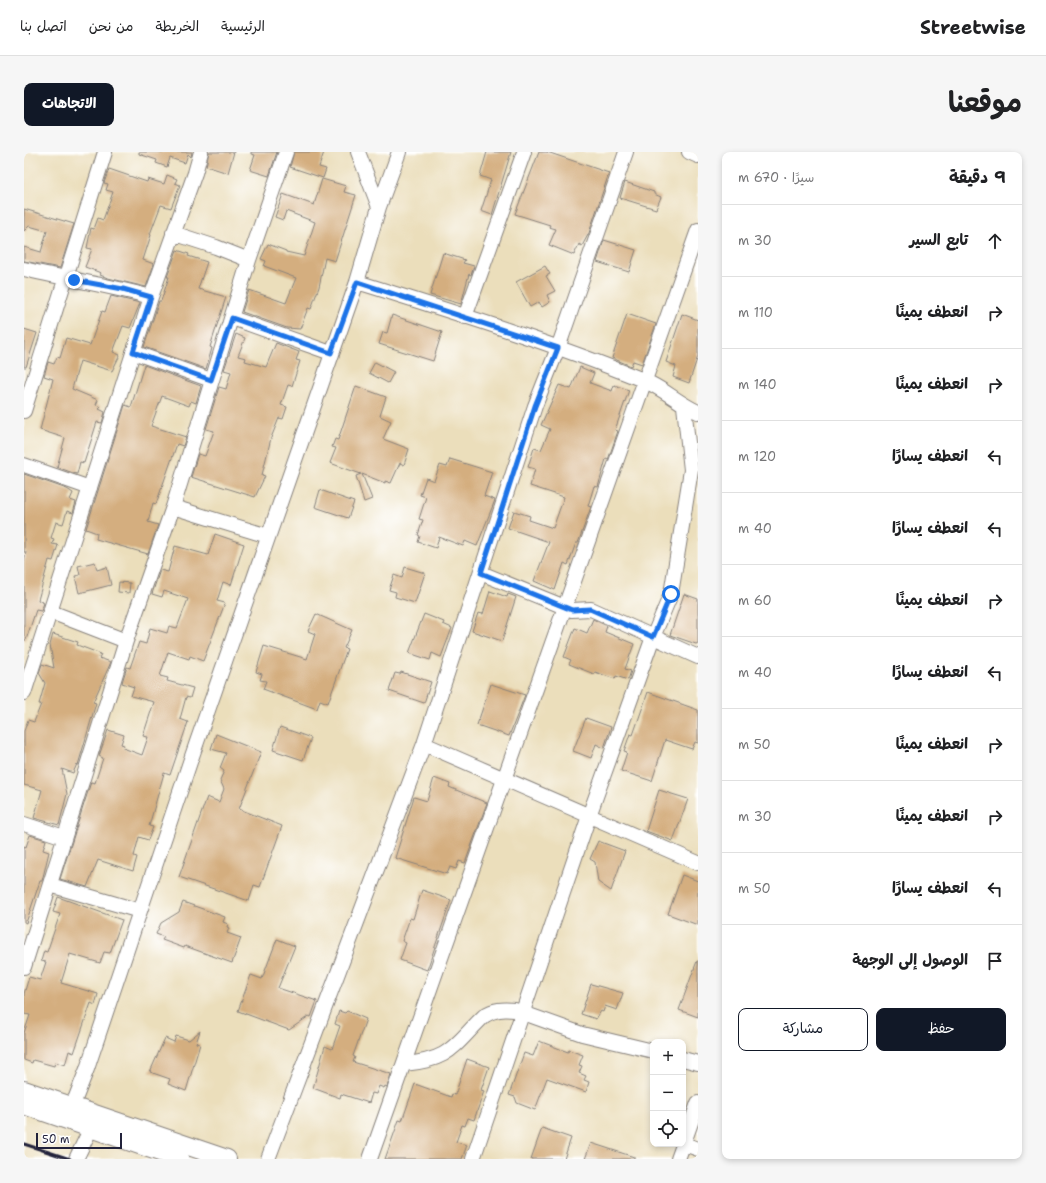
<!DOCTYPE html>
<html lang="ar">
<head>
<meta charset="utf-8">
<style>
	:root { --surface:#fff; --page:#f6f6f6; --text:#202124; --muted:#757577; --line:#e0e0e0; --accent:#111827 }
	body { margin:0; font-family:"Shantell Sans","Playpen Sans Arabic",sans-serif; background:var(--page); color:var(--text); direction:rtl }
	.controls { position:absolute; right:12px; bottom:12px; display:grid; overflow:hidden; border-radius:8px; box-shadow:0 2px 6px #0003 }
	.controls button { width:36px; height:36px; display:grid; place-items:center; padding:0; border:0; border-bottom:1px solid var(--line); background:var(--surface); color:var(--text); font:20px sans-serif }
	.scale { position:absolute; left:12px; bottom:10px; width:86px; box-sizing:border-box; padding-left:4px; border:2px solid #22223b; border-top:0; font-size:11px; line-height:14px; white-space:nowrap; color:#22223b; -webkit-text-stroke:3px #fff; paint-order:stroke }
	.stop { position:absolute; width:12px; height:12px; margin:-9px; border:3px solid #1a73e8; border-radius:50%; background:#fff }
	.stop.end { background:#1a73e8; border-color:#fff; box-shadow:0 1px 4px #0008 }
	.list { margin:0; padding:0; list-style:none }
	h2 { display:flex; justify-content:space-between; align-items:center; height:52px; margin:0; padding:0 16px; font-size:17px }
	h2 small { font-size:13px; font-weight:400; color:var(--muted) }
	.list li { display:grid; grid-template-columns:26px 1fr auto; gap:12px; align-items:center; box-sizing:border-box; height:72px; padding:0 16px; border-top:1px solid var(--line) }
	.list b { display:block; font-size:15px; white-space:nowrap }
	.list em { font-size:13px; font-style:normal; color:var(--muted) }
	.actions { display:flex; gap:8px; padding:12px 16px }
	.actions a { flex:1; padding:9px 0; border:1px solid var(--accent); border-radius:8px; text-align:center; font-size:14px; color:var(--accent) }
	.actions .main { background:var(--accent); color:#fff }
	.icon { flex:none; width:22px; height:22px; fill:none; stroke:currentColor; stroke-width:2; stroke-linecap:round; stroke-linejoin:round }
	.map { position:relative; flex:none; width:674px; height:1007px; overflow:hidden; direction:ltr; border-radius:8px }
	header { display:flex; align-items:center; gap:24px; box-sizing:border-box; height:56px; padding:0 20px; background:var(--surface); border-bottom:1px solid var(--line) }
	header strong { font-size:19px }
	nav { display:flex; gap:22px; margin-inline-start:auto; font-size:14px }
	.intro { display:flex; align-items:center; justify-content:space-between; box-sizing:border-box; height:96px; padding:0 24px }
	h1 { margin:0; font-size:28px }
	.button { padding:10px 18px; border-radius:8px; background:var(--accent); color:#fff; font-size:14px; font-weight:700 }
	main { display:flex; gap:24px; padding:0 24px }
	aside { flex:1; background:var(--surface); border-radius:8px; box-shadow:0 2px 6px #0003 }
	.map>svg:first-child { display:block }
</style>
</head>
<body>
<header>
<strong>Streetwise</strong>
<nav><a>الرئيسية</a><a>الخريطة</a><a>من نحن</a><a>اتصل بنا</a></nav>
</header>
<div class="intro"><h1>موقعنا</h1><a class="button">الاتجاهات</a></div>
<main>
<aside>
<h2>9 دقيقة<small>سيرًا · 670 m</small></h2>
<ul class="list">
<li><svg class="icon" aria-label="ahead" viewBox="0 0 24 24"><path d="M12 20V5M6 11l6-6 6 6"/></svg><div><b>تابع السير</b></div><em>30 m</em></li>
<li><svg class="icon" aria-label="right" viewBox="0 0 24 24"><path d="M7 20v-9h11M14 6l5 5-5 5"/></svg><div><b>انعطف يمينًا</b></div><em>110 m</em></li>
<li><svg class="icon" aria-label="right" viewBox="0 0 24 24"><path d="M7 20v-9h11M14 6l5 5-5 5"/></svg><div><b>انعطف يمينًا</b></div><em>140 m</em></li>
<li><svg class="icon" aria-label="left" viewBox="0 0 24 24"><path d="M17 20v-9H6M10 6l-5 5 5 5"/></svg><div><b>انعطف يسارًا</b></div><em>120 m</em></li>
<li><svg class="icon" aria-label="left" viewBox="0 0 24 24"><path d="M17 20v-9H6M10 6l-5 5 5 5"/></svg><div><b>انعطف يسارًا</b></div><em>40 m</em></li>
<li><svg class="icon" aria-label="right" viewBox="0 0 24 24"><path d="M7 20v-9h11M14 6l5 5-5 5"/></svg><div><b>انعطف يمينًا</b></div><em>60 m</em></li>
<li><svg class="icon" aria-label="left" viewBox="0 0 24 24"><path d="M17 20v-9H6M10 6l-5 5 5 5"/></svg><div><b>انعطف يسارًا</b></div><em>40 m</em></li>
<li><svg class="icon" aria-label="right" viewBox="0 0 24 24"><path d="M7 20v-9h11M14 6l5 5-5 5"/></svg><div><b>انعطف يمينًا</b></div><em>50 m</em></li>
<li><svg class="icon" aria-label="right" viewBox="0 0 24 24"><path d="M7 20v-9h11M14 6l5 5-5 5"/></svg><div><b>انعطف يمينًا</b></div><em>30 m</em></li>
<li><svg class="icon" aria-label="left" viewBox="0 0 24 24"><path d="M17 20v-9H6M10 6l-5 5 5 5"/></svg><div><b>انعطف يسارًا</b></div><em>50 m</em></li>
<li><svg class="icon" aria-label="arrive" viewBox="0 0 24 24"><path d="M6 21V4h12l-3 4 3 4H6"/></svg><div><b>الوصول إلى الوجهة</b></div></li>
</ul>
<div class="actions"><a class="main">حفظ</a><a>مشاركة</a></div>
</aside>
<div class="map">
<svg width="674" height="1007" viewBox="0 0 674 1007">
	<rect width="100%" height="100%" fill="#fff"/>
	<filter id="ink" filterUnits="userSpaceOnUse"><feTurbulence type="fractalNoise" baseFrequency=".025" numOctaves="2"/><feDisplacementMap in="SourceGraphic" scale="8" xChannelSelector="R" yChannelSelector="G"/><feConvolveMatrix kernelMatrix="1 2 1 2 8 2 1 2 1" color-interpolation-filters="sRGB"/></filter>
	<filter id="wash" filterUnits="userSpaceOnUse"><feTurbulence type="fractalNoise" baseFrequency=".012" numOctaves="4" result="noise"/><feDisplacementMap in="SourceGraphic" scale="16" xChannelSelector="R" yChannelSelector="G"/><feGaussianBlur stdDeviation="0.9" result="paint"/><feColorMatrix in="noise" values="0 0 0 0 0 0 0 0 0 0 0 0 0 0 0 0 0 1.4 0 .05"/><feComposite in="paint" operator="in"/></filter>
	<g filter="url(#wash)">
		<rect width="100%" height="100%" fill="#ebdebb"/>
		<g id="blocks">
			<path fill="#d4ae7f" d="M115 0H168L167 5 164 2 161 11 146 6 143 15 132 11 133 8 115 2Z
				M185 0H210L204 21 182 14Z
				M227 0H253L245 24 226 18 231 3 227 2Z
				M270 0H300L295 15 302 17 299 26 266 15Z
				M463 0H487L468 63 457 59 467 28 456 24Z
				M515 0H523L585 21 565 81 558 94 555 92 550 103 525 93 532 77 525 75 526 73 491 62Z
				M85 17 123 30 124 27 140 32 143 23 153 27 151 31 156 33 147 56 137 53 126 82 127 83 119 108 130 112 122 135 84 126 76 123 77 121 61 115 68 97 63 96 67 76 70 77 74 66 79 68 89 40 82 38 84 32 80 31Z
				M298 27 322 34 320 40 332 43 311 109 301 106 295 135 287 157 284 156 276 177 263 176 218 160 225 138 262 151 272 126 240 114 242 109 237 107 244 92 262 99V100L280 104 291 70 262 59 259 68 251 65 259 42 290 53Z
				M601 30 630 40V42L637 45 632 57 596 46Z
				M0 57 50 72 36 116 0 109V95L17 100 23 79 5 74 0 79Z
				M580 88 612 98 605 120 573 110Z
				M153 98 165 102 164 104 183 110 174 137 202 145 186 195 188 196 182 217 120 195 135 149H137L145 125H143Z
				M419 101 441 108 439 111 450 114 447 123 445 122 437 152 406 143Z
				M521 114 526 122 522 124 531 139 523 143 526 150 518 155 515 150 506 155 492 130Z
				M87 144 116 151 106 176 99 174 89 200 96 203 88 219 56 209 48 237 74 248 72 253 77 255 75 257 81 260 78 271 73 270 60 311 56 310 53 322 49 321 33 315 41 286 16 278 29 227 20 224 24 210 30 212 33 205 36 206 42 186 66 193 78 159 81 160Z
				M603 162 632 172 618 212 609 209 607 214 588 206Z
				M658 162 674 168V204L665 231 649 225 652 214 642 210Z
				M368 163 418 180 409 209 355 192 359 180 363 181Z
				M0 177 13 181 2 215H0Z
				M212 182 221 186 214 204 222 206 221 209 242 215 252 191 275 200 272 208 276 209 268 234 264 233 257 253 263 255 259 267 255 266 247 286 238 323 241 324 231 345 167 325 174 302 181 304 190 279 182 277 195 235 202 237 207 220 200 218Z
				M351 210 370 220 364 231 345 221Z
				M120 213 177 234 172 251 167 249 165 254 138 244 127 274 162 285 159 294 153 292 132 352 129 351 124 370 134 373 124 402 72 387 73 381 62 377 101 253 107 255Z
				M556 215 570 221 566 231 588 239 590 233 605 238 591 278 594 279 584 308 582 307 574 335 570 334 564 354 567 355 554 391H552L544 413 540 411 531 438 510 429 525 390 484 376 490 359 506 364 505 368 529 376 540 345 506 334 511 317 504 315 510 296 517 298 526 277 517 273 535 233 547 237Z
				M332 234 362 245 356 264 367 269 359 287 385 297 380 313 376 311 367 331 361 329V331L338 322 348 347 340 350 332 324 337 322 306 311 312 296 308 295 311 287 314 288Z
				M426 307 468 320 460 344 471 348 453 394 441 389 439 394 415 385 412 396 394 390 396 384 394 383 399 368 395 367 402 345 396 343 402 326 410 329 416 313 423 315Z
				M0 322 43 337 49 341 46 348 52 350 49 361 43 359 39 372 32 370 27 386 30 387 28 392 34 393 29 409 25 408 14 448 20 451 17 459 12 458 2 488H0V409L2 400H0Z
				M296 338 330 350 324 366 291 355Z
				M191 382 220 392 207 433 199 430 193 449 201 451 179 509 166 504 165 507 144 500 136 524 144 526 143 529 169 536 166 546 162 545 156 567 164 570 146 623 140 621 125 674 129 675 124 688 115 685 110 704 113 705 109 719 74 708 63 735 36 727 67 630 71 631 79 606 75 604 84 578 100 583 97 592 100 593 99 596 118 603 124 585 119 584 130 550 107 544 110 535 98 531 99 527 103 515 106 516 115 490 122 492 126 476 143 481 145 474 153 476 164 447 140 439 138 445 128 442 136 418 144 420 151 394 184 403Z
				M71 410 73 418 83 415 87 433 55 441 51 424 56 423 54 414Z
				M381 415 401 421 391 451 371 445 372 440 365 438 370 423 378 426Z
				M95 430 106 431 105 441 94 440Z
				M466 439 483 445 484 442 492 445 478 489 448 479 454 461 459 462Z
				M660 442 674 447V491L672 492 646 483Z
				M292 462 328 478 320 496 323 497 304 551 296 548 293 557 239 537 242 529 236 528 238 522 232 520 240 494 283 507 291 482 284 479Z
				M400 462 420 470 419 472 428 476 417 505 408 501 406 508 385 501Z
				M569 467 583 474 581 480 610 492 601 517 607 519 604 528 592 524 591 527 571 520 570 522 545 512 547 508 540 505 551 476 563 481Z
				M29 482 54 490 53 493 77 502 75 506 87 510 69 550 72 551 54 613 53 612 49 621 38 617 43 642 35 673 10 666 18 638 0 633V579L4 568 10 570 17 552H15L21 531 15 521 18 512 30 516 26 493Z
				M377 520 407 530 400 551 365 539 371 521 376 522Z
				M467 532 501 543 485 584 453 573Z
				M624 540 674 558V591L671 590 668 597 641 588 628 629 597 619 603 600 600 599 606 582 609 583Z
				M562 566 587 575 580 596 572 592 567 606 549 599Z
				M256 575 287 586 279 608 249 598Z
				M192 582 237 600 215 657 258 674 236 735 230 733 225 749 155 725 183 645 195 650 200 637 196 628 200 619 196 616 202 601 187 597Z
				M410 626 426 632 425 635 463 651 441 711 435 709 432 717 426 715 423 722 371 706 390 645 403 649Z
				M635 638 664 647 649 689 622 679Z
				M6 683 22 688 19 698 25 700 18 729H16L2 771 0 770V694L2 695Z
				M574 689 601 699 587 739 574 730 571 710 566 707Z
				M658 723 674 729V773L644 762Z
				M398 738 427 748 403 818 376 808 382 791 378 789 386 766 389 767Z
				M34 745 98 768 86 801 80 800 76 811 46 802 37 831 74 842 71 853 67 851 50 901 45 899 41 913 31 910 30 914 9 908 8 911 0 908V881L6 863 0 862V842L5 825 16 828 22 810 17 809 20 799 23 800 36 762 29 760Z
				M159 750 201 765 199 770 204 772 203 775 205 776 203 781 217 786 208 811 161 794 160 796 138 788 140 785 132 782 137 771 155 760Z
				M253 787 271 794 254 836 293 849 287 865 285 864 265 878 214 859 227 823 238 827Z
				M673 809H674V865L655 858Z
				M567 832 599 841 593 858 581 854 579 860 577 859 572 867 557 862Z
				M315 859 321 861 323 859 342 867 329 904 331 905 329 910 367 922 363 935 361 934 360 936 355 934 352 942 348 941 345 951 317 942 316 946 289 936 301 894 308 897 316 874 311 872Z
				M176 879 172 891 176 892 162 939 144 932 146 927 126 920 141 886 150 890 152 884 165 888Z
				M515 889 544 900 545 898 559 903 555 913 558 914 555 921 562 924 560 928 565 930 562 940 523 926 511 958 493 951 491 945 485 943 500 901 509 904Z
				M443 907 465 915 457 938 460 939 450 968 444 966 441 974 438 973 432 990 443 993 438 1007H361L375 968 378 969 391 932 427 945 428 942 431 943Z
				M518 976 547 986 540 1007H507Z
				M567 991 610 1005V1007H561Z"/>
		</g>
	</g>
	<g filter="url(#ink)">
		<use href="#blocks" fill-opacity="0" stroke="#86807b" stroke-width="1"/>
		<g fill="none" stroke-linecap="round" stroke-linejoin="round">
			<defs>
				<path id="minor" d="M334 0 355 55
					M665 0 674 4
					M149 81 192 95 225 108
					M0 117C42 127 85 133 127 145
					M333 130C429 160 526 190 619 228 639 236 654 251 674 260
					M441 165 500 0
					M208 166 307 201
					M109 200 187 228
					M0 259 81 0
					M0 313 66 336
					M149 355 244 384
					M457 421 548 458 567 457 674 505
					M27 460 102 489
					M0 541 127 145 171 21 177 0
					M400 592 674 711
					M0 672 40 685
					M26 733 116 759
					M0 815 102 489 149 355 225 108 262 0
					M659 907 674 911
					M380 912C427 908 429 894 460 864 470 857 479 857 491 858L558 882 629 899
					M48 955 63 917 166 610 333 130 355 55 375 0
					M660 992 674 997
					M52 1007 67 976
					M244 1007 400 592 511 254 534 196 602 0
					M346 1007 674 78
					M449 1007 565 664 629 485 647 442 667 318 660 254
					M654 1007 674 951"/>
				<path id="major" d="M0 938 203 1007
					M0 953 156 1007"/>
			</defs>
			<use href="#minor" stroke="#86807b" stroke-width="16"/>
			<use href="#major" stroke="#86807b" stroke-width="20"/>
			<use href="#minor" stroke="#fff" stroke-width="14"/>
			<use href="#major" stroke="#fff" stroke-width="18"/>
			<path stroke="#22223b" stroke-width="3" d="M0 992 46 1007"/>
		</g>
	</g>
	<g fill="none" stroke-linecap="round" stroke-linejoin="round" filter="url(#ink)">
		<path stroke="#1a73e8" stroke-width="5" d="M50 128 99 137 127 145 109 200 187 228 208 166 307 201 333 130 534 196 511 254 457 421 548 458 566 457 629 485 647 442"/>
	</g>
</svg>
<div class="controls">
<button>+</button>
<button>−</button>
<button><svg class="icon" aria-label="locate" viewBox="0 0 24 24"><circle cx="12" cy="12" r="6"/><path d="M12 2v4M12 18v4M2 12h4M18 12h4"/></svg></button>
</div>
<div class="scale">50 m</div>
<div class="stop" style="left:647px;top:442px"></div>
<div class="stop end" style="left:50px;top:128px"></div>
</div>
</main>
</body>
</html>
